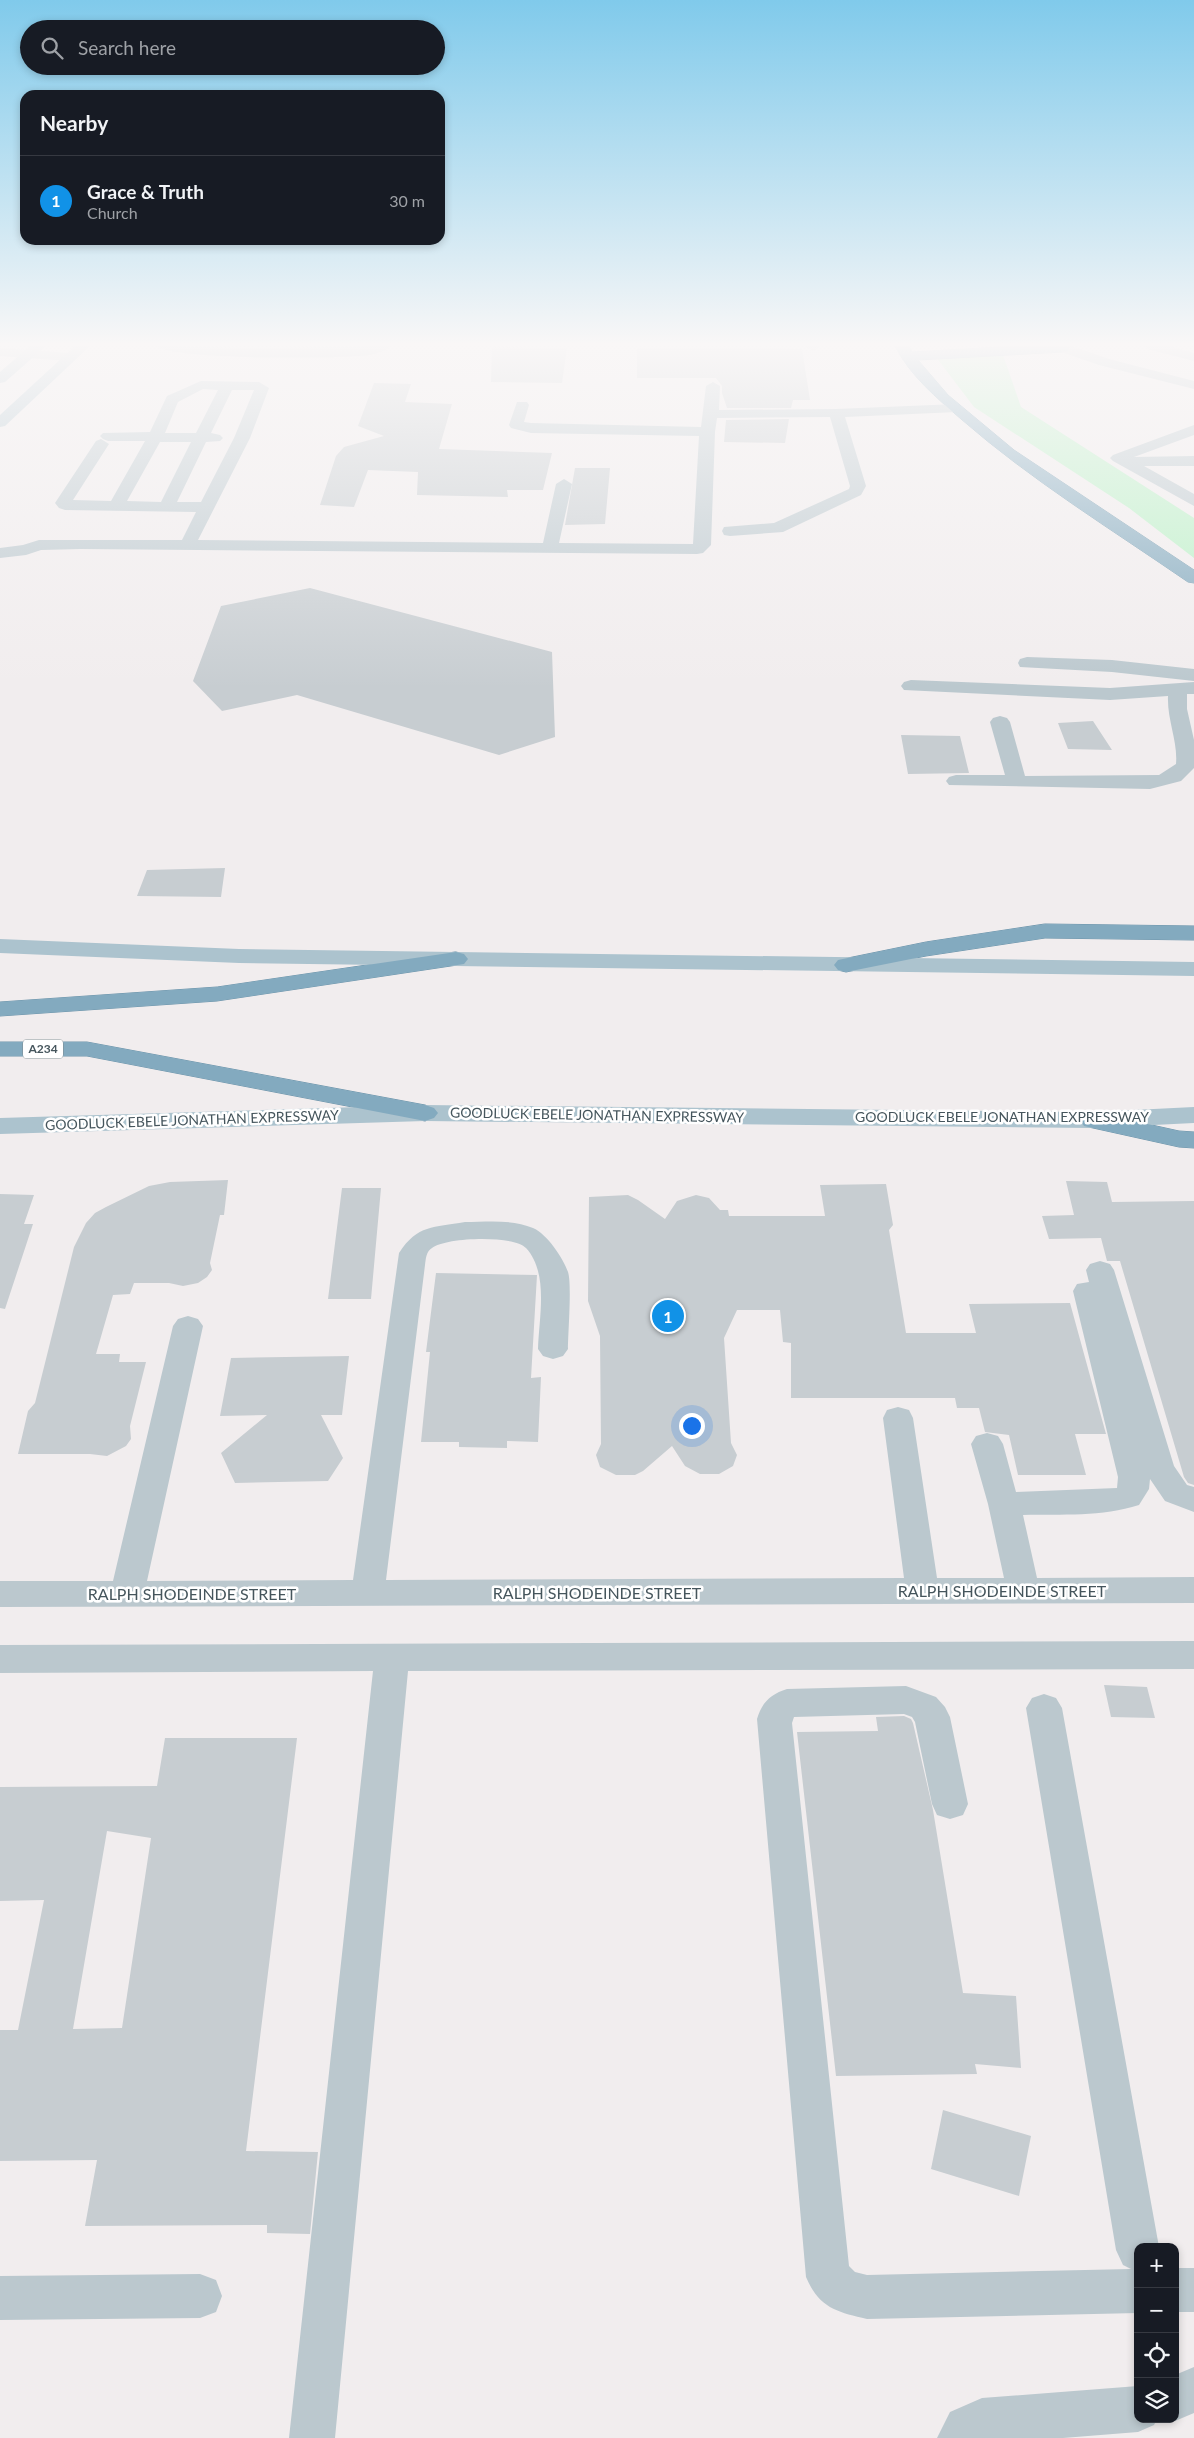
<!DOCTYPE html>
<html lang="en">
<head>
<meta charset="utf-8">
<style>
	:root { --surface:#171b24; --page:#242831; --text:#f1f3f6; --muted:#9ea1a6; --line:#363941; --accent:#1192e7 }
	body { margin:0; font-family:Lato,sans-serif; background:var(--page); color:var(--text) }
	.controls { position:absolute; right:15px; bottom:15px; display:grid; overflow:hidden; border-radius:10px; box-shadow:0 2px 8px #0003 }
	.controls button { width:45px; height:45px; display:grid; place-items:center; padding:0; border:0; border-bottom:1px solid var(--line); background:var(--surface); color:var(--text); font:25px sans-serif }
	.you { position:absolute; left:691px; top:1425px; width:18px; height:18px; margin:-12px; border:4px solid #fff; border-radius:50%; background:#1a73e8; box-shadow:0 0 0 8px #1a73e833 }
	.badge { display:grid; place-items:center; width:32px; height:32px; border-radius:50%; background:var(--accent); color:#fff; font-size:16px; font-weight:700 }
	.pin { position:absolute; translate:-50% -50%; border:2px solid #fff; box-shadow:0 1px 5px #0006 }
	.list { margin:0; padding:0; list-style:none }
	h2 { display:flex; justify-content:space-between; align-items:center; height:65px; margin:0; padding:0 20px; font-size:21px }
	h2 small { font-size:16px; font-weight:400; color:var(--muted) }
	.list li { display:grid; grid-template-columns:32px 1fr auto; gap:15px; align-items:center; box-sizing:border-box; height:90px; padding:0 20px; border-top:1px solid var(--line) }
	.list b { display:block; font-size:19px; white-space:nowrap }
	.list p { margin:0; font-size:16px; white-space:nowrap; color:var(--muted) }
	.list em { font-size:16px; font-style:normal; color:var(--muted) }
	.icon { flex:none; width:28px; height:28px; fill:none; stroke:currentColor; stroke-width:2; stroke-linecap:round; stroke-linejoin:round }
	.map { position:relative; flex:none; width:1194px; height:2438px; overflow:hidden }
	.search { position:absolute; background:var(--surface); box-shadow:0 2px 8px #0003; left:20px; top:20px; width:425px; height:55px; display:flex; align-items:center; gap:12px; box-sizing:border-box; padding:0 18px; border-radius:28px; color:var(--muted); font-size:19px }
	.panel { position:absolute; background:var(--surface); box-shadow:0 2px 8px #0003; left:20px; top:90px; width:425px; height:155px; border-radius:15px }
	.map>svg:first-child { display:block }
</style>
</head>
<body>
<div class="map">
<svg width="1194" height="2438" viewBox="0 0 1194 2438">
	<rect width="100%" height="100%" fill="#f1edee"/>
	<path fill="#b9f1c6" d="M1003 355 1021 407 1194 518V558L1129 508 974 407 936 357Z"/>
	<path fill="#c7cdd1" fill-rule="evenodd" d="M492 347 567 348 562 383 491 382Z
		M637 348 802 349 810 400H793L791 408H727L722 393V386L716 378H637Z
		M374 383 411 384 405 402 452 404 439 449 552 453 543 490H507L508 497 417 495 418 472 368 470 354 507 320 505 336 456 344 447 384 436 358 426Z
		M789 419 785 443 724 442 726 420Z
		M575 468H610L605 524 565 525Z
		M310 588 552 652 555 737 499 755 297 695 222 711 193 681 221 606Z
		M1093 721 1112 750 1068 749 1058 723Z
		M901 735 960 736 969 773 908 774Z
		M225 868 221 897 137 896 147 870Z
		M228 1180 224 1215H220L210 1263 212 1270 207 1277 198 1283 183 1286 169 1283H134L130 1294 113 1295 96 1354H120L119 1362H146L130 1426 131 1439 126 1446 107 1456 90 1454H18L28 1411 35 1403 74 1247 86 1223 95 1213 106 1207 149 1186 170 1182Z
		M1066 1181 1107 1182 1112 1202 1194 1201V1485L1188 1483 1184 1477 1120 1261H1107L1101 1238 1049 1239 1042 1216 1074 1215Z
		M886 1184 893 1225 889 1230 906 1333H976L969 1304 1070 1303 1106 1434H1075L1086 1475H1018L1009 1435 985 1432 979 1408H957L955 1398H791V1343L783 1342 780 1310H737L724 1338 731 1443 737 1455 733 1466 719 1474H700L685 1466 672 1446 643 1471 635 1475H616L600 1467 596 1455 601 1444 600 1336 588 1301 589 1197 628 1195 638 1200 665 1219 677 1201 696 1195 709 1198 720 1210H728L729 1216H825L820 1185Z
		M342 1188H381L371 1299H328Z
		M0 1194 34 1195 24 1224H33L5 1309 0 1308Z
		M436 1273 537 1275 531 1378 541 1377 538 1442 507 1441V1448L459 1447V1442H421L430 1352H426Z
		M349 1356 342 1415H321L343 1458 328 1481 235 1483 221 1453 267 1415 220 1416 231 1358Z
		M1104 1685 1147 1687 1155 1718 1111 1717Z
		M904 1716 911 1719 913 1723 933 1810 963 1993 1016 1996 1021 2068 975 2064 977 2074 836 2076 797 1732 878 1731 876 1717Z
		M165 1738H297L246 2151 318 2152 310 2234 267 2233V2225L85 2226 97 2160 0 2161V2030H18L44 1900 0 1901V1787L157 1786ZM107 1831 151 1838 122 2028 73 2029Z
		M943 2110 1031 2136 1019 2196 931 2169Z"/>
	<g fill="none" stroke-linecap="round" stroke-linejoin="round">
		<defs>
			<path id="highway" d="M895 346H909L912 352 1018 346H1069L1068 351 1063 352 918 360 948 395 1014 450 1194 570V583L1188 582C1111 529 1031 480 961 419 937 398 910 376 895 346Z
				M1045 924 1194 926V940L1045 938 926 956 846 972 838 970 834 965 838 960 926 942Z
				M456 952 464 954 468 959 464 964 217 1001 0 1016V1002L217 987Z
				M0 1042H87L425 1105 434 1108 438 1113 434 1118 425 1121 87 1056H0Z
				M1093 1112 1179 1131 1194 1132V1148L1179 1147 1084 1126 1080 1120 1084 1114Z"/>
		</defs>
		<use href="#highway" stroke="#6e95ab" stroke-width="1"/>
		<path fill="#bbc8ce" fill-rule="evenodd" d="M157 346 260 348 390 346 388 349C382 351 376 354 370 355 344 359 169 360 157 346Z
			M805 346H819L820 347 813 351Z
			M1051 346H1072L1109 359 1194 381V389L1099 365 1053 349Z
			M1145 346H1169L1194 353V361L1147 349Z
			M0 348 70 353 77 357 70 361 0 356Z
			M201 381 259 382 269 388 250 438 198 540 543 543 556 484 564 479 572 484 559 543 693 544 699 436 531 433 511 428 509 425 517 402H527L529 405 524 422 531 423 701 427 706 386 713 382 720 386 719 410 836 409 957 404 964 408 957 412 845 417 866 486 861 495 783 532 730 536 724 535 722 531 724 527 774 523 849 489 850 486 830 417 717 418 715 432 711 545 703 553 697 554 81 549 41 550 26 555 0 558V548L23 545 39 540H182L196 512 65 510 59 508 55 503 96 441 101 439 109 444 73 500 111 501 145 441H108L103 439 100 436 103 433 150 432 167 396ZM203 389 218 390 196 433H165L178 402ZM232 390H254L234 438 201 502H177L206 442 220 441 223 438 220 435 211 433ZM160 442H191L161 502 127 501Z
			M1194 425V435L1134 457 1194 456V466H1144L1194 494V506L1113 461 1110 458 1113 455Z
			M1027 657 1112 660 1194 669V681L1112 672 1020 667 1018 663 1020 659Z
			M911 680 1110 688 1194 682V694H1187V709L1194 740V768L1181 781 1150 789 949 785 946 781 949 777 956 775H1005L990 722 993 718 1000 716 1007 718 1010 722 1025 776 1159 775 1176 764C1178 741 1167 720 1168 696L1110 700 904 690 901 686 904 682Z
			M465 1222C486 1222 513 1219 533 1228 547 1234 563 1258 568 1272 572 1284 568 1333 568 1349L563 1356 553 1359 543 1356 538 1349C539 1317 549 1273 526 1248 514 1235 446 1237 432 1248 426 1252 426 1258 425 1265L386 1580 904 1578 883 1418 887 1410 898 1407 909 1410 913 1418 937 1578H1004L988 1504 971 1444 976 1436 987 1433 998 1436 1003 1444 1016 1492 1117 1488 1118 1477 1073 1291 1077 1284 1089 1282 1086 1270 1090 1264 1100 1261 1110 1264 1114 1270 1174 1466 1187 1485 1194 1487V1512L1165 1501 1150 1479 1149 1489 1139 1505C1102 1517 1062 1514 1023 1515L1037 1578 1194 1577V1603L0 1607V1581H113L173 1326 178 1319 188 1316 198 1319 203 1326 147 1581 353 1580 399 1253C418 1224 433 1228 465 1222Z
			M1194 1641V1669L408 1671 335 2438H289L373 1671 0 1673V1645Z
			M906 1686 936 1697 945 1707 950 1717 968 1804 963 1815 950 1819 937 1815 932 1804 915 1722 912 1717 904 1714 794 1717 792 1723 849 2266 855 2272 867 2275 1131 2269 1123 2265 1116 2250 1026 1708 1032 1698 1044 1694 1056 1698 1062 1708 1159 2247H1138V2313L867 2319C837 2312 819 2308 806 2277L757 1719C762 1702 771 1694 787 1689Z
			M1175 2268H1194V2312H1175Z
			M200 2274 216 2280 222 2296 216 2312 200 2318 0 2320V2276Z
			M1194 2367V2413L1175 2421 1171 2419H1175V2375Z
			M1138 2386V2419H1157L1154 2425 1138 2432 1063 2438H937L950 2412 982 2398Z"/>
		<path fill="#acc3ce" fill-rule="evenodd" d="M30 346H46L5 382 0 383V372Z
			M75 346H90L5 426 0 427V415Z
			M0 939 239 949 1194 962V976L239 963 0 953Z
			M425 1105 1093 1112 1194 1107V1123L1093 1128 425 1121 0 1134V1118Z"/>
		<use href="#highway" fill="#83aabf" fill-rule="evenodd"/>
	</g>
	<linearGradient id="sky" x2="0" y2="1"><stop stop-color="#80caeb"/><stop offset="0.5" stop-color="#f9f7f7"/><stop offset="1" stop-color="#f9f7f7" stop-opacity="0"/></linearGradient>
	<rect width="1194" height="688" fill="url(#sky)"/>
	<g text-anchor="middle" stroke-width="5" stroke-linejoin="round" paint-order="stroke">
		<rect fill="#fff" stroke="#7d888d" stroke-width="1" x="23" y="1039.5" width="40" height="19" rx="4"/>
		<g font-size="12" font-weight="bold" fill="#45555c">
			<text x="43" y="1053">A234</text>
		</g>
		<g font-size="14" fill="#45555c" stroke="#fff">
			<text transform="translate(597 1115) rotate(1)" y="5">GOODLUCK EBELE JONATHAN EXPRESSWAY</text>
			<text x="1002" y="1122">GOODLUCK EBELE JONATHAN EXPRESSWAY</text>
			<text transform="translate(192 1120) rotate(-2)" y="5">GOODLUCK EBELE JONATHAN EXPRESSWAY</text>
		</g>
		<g font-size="16" fill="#45555c" stroke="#fff">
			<text x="1002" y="1597">RALPH SHODEINDE STREET</text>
			<text x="597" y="1599">RALPH SHODEINDE STREET</text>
			<text x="192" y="1600">RALPH SHODEINDE STREET</text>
		</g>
	</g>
</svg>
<div class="controls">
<button>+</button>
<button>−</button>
<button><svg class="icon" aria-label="locate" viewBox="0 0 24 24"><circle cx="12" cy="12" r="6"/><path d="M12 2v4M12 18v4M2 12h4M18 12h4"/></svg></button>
<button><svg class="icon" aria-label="layers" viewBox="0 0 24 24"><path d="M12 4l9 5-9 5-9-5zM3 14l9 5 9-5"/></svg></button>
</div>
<div class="you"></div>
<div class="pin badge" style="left:668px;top:1316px">1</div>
<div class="search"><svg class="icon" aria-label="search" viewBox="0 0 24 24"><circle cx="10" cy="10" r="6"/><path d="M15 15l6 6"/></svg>Search here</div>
<section class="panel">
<h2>Nearby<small></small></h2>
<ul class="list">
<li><span class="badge">1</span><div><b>Grace &amp; Truth</b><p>Church</p></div><em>30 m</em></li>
</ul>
</section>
</div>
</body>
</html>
